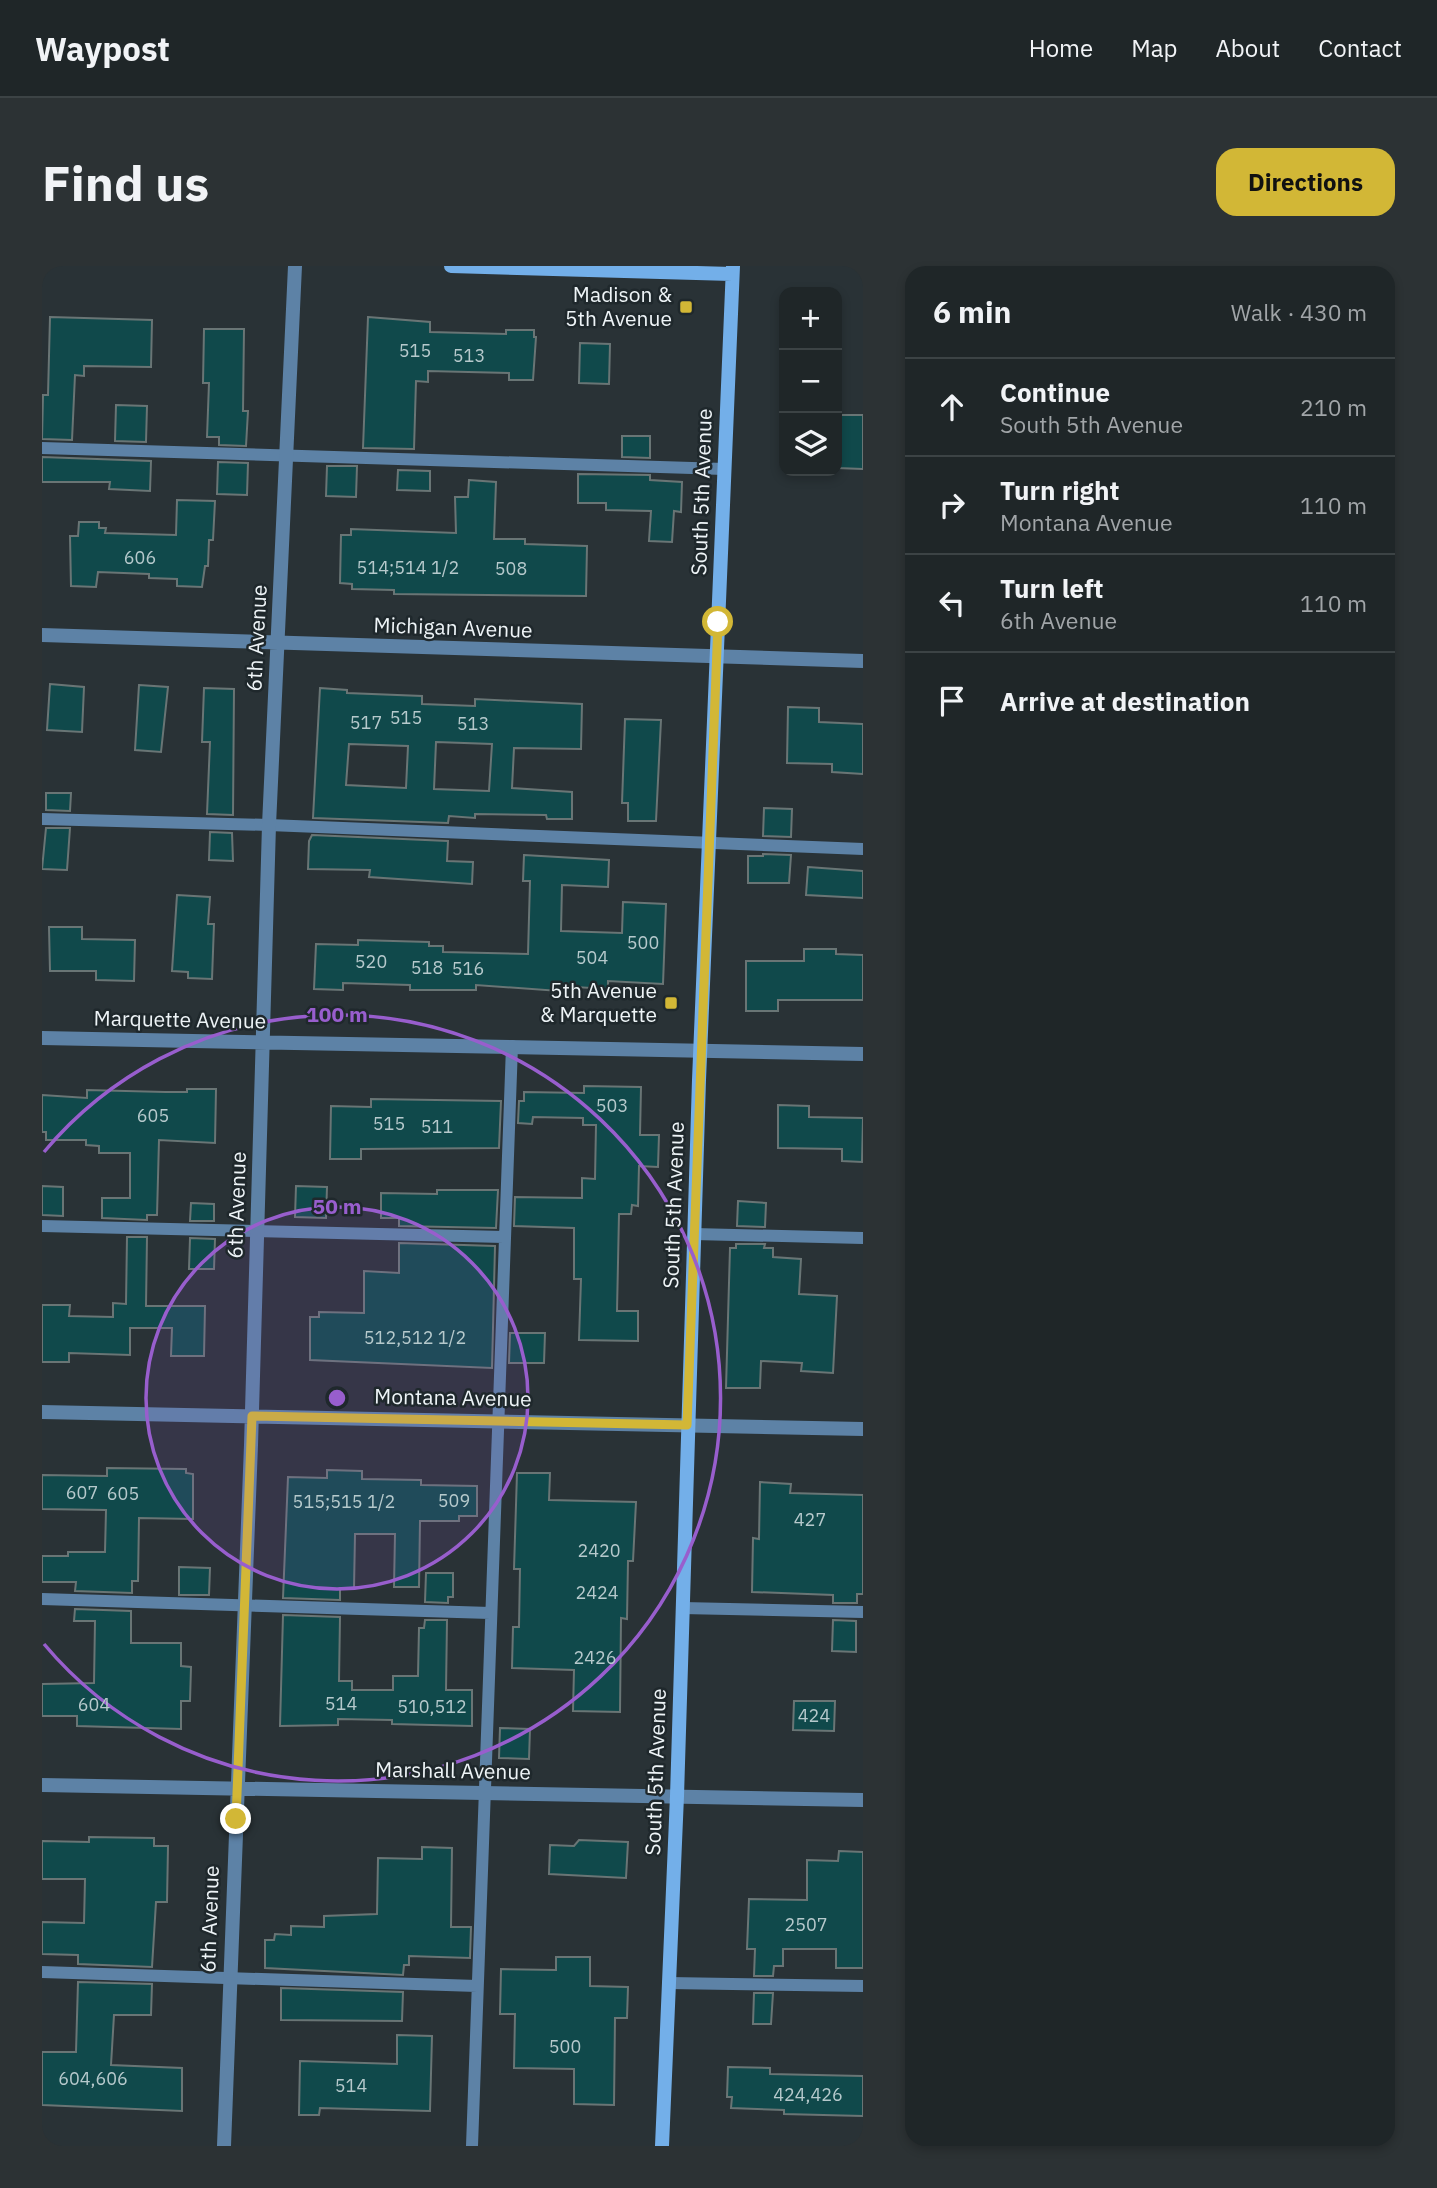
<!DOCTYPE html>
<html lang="en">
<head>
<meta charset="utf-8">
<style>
	:root { --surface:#1f2628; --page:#2c3234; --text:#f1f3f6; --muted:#a1a5a8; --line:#3c4345; --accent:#d2b736 }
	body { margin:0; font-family:"IBM Plex Sans",sans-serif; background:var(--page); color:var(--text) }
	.controls { position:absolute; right:21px; top:21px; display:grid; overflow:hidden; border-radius:14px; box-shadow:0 4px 10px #0003 }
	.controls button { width:63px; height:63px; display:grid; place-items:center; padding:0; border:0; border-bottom:2px solid var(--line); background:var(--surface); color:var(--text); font:35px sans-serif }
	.stop { position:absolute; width:21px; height:21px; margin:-16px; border:5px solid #d2b736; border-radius:50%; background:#fff }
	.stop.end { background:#d2b736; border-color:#fff; box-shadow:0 2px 7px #0008 }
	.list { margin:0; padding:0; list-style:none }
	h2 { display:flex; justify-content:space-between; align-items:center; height:91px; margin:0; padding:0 28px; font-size:30px }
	h2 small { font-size:23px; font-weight:400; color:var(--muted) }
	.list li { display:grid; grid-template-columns:46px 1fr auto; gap:21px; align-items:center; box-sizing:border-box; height:98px; padding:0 28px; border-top:2px solid var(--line) }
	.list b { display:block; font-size:26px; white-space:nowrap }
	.list p { margin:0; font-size:23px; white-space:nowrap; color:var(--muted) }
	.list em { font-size:23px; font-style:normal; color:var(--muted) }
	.icon { flex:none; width:38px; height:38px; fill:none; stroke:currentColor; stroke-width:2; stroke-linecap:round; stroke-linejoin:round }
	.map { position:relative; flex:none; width:821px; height:1880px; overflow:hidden; border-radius:21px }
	header { display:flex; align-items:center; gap:42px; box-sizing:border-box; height:98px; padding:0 35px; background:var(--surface); border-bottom:2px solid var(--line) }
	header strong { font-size:33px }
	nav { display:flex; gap:38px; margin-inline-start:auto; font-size:24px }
	.intro { display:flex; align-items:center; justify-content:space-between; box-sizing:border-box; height:168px; padding:0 42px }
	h1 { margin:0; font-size:49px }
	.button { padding:18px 32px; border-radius:21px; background:var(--accent); color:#111; font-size:24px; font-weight:700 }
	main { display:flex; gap:42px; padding:0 42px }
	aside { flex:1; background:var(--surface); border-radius:21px; box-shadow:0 4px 10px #0003 }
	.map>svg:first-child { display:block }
</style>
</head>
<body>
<header>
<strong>Waypost</strong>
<nav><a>Home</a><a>Map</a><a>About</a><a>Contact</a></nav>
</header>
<div class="intro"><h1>Find us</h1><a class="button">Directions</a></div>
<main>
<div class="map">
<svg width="821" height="1880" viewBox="0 0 821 1880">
	<rect width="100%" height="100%" fill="#293236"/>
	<path fill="#10494b" stroke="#697575" stroke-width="2" fill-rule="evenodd" d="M8 51 110 54 109 101 42 100V110L33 109 30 174 0 173 1 129H6Z
		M326 51 388 56V66L464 68V64H492V71H494L491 114H467V107L386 105V116L374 115 372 183 321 182Z
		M162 63H202L201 145H206L204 180 177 179V171H165L167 117H161Z
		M538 77 568 78 567 118 537 117Z
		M74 139 105 140 104 176 73 175Z
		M795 149H821V203L795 202Z
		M580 170H608V192L580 191Z
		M0 191 109 195 108 225 67 223 68 216H0Z
		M176 196 206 197 205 229 175 228Z
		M285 200H315L314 231 284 230Z
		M356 204 388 205V225L355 224Z
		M536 208 608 209V214L640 216 639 246 632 245 630 276 607 275 609 245 564 244V237H536Z
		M427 214 454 216 452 273H483V278L545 280 544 330 352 328V324L310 323V318L298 317 299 269H309V263L414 267 413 231H426Z
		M135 234 173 235 171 274H167L166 300H163L160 321 135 320V313L107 312V308L56 306 54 321 29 320 28 270H36L37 256H57V262H64L63 267 134 269Z
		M8 418 42 421 40 466 5 464Z
		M97 419 126 421 119 486 93 484Z
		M162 422 192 423 191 549 165 548 168 476H160Z
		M278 422 305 424V427L380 430V438L433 440V433L540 438 539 483 472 482 470 522 530 526V553H505L504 549 433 548V552L407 550 406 557 271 552ZM394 476 450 478 447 525 392 523ZM307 478 366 480 364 522 304 519Z
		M746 441 777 442V456L821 458V508L790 506V498L745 497Z
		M583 453 619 454 614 555H586V537H580Z
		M4 527H29L28 545 4 544Z
		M722 542 750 543 749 571 721 570Z
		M4 562H28L25 604 0 603Z
		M168 566 190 567 191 595 167 594Z
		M270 569 406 575 405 595 431 596 430 618 327 611 328 604 266 603 267 575Z
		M721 588 749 589 747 617H706V590H721Z
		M482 589 567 594 566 621 520 619 519 665 580 667 581 636 624 638 621 718 566 715V723L517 720V725L434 719V724H368V719L301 717V724L272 723 274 678 316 679V674L387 676V680H401V686L486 688 488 615H481Z
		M766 601 821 605V632L764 629Z
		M135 629 168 631 166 658H172L170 713 146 712V706L130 705Z
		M7 661H40V673L93 674 92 715 54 714V705H8Z
		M762 683H794V688L821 689V734H736V745H704V695H762Z
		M542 820 599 821 598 869H617L616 901 597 900 596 940 590 939 589 948H577L575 1045H596V1075L537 1074 539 1013H532V962L472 960 473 931 540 932V912L553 913 554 859H541V852L491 851 490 858 476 857 477 835H482V826L542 827Z
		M145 823H174L173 877 117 874 115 949H105V954L60 952V932H88V887H57V880L44 879V874H4V866H0V829L45 832V824L123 826H145Z
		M329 833 459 835 457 882 319 883V893H288L289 840 329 841Z
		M736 839 767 840V851L821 852 820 896 800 895V883L736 882Z
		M0 920 21 921V950L0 949Z
		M254 920 285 921 284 952 253 951Z
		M395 924H456L454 962 357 960V952H339V927L395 928Z
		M696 935 724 937 723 961 695 960Z
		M149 937 172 938V955H148Z
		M85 971H105L104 1040H163L162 1090H129L130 1062H88V1089L27 1087V1096H0V1039H28L27 1050 71 1051V1037L84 1038Z
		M148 972 173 973 172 1003H147Z
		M357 977 453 980 450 1102 268 1094V1051H277V1046L322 1047V1005L357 1007Z
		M694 978H723L722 982H731V991L759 993 757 1028 795 1030 791 1107 759 1105 760 1097 719 1095 718 1122H684L688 982H694Z
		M468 1067H503L502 1097H467Z
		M65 1202 144 1203V1207L151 1208V1253L97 1252 96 1315H90V1327L33 1325 34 1316H0V1290H26V1286H63L64 1244 0 1243V1209L65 1210Z
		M285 1204 320 1205V1213L379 1214V1219L435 1220V1250H417V1255H378L377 1321H352L353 1268H313L312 1322H298V1334L241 1332 246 1211 285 1212Z
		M475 1207H508L507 1234 594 1236 591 1295H586L585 1353 579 1352 578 1446 531 1445 532 1404 470 1402 471 1361H477L478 1303H472Z
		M718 1216 749 1218 748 1227 821 1229V1328H815V1337H791V1329L710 1326 711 1272 717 1273Z
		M137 1301 168 1302 167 1329H137Z
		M384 1307H411V1331H406V1337L383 1336Z
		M33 1343 89 1345V1377H139V1400L149 1401 148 1435H139V1463L35 1460V1450H0V1418L52 1417 53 1355H32Z
		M241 1349 298 1351 297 1415H310V1424H351V1410H376L377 1362H382L383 1354H405L404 1424H430V1460L350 1458V1454L296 1453V1459L238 1460Z
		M791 1354 814 1355V1386L790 1385Z
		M752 1435H793L792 1465 751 1464Z
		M458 1462 488 1463 487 1493 457 1492Z
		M47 1571 112 1572V1580H126L125 1636H114L110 1701 36 1698V1689L0 1688V1656L42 1657 43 1613H0V1575L47 1576Z
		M537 1574 586 1576 584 1612 507 1608 508 1579 532 1580Z
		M380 1581 410 1582 409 1661H429L428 1692 367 1690V1699H362L361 1709 223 1702V1674H232L233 1668 249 1669V1660L282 1661V1650L335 1648 336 1592 380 1593Z
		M797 1585 821 1586V1702H794V1683H741V1700H732L731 1710H712L713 1683H705L707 1633 765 1634V1594L796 1595Z
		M514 1691H548V1720L586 1721 585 1752H573L572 1839 532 1838V1803L472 1802 473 1748H458L459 1703 514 1704Z
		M36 1716 110 1718 109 1749H72L69 1799 140 1802V1845L0 1839V1786H34Z
		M239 1722 361 1726 360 1755 239 1754Z
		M712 1727H731L729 1758H711Z
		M355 1769 390 1770 388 1845 278 1842 277 1849H257L258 1795 355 1798Z
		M686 1801 728 1802V1808L821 1810V1850L742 1848V1844L689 1842 690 1831H685Z"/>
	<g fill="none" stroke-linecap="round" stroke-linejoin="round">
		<path stroke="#5d82a6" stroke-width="12" d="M0 182 682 203
			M0 553 227 559 821 583
			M0 960 462 971
			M652 968 821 972
			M0 1333 448 1347
			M640 1342 821 1346
			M0 1706 435 1720
			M626 1717 821 1720
			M430 1880 470 780"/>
		<path stroke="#5d82a6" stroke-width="14" d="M0 369 821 395
			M0 772 821 788
			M0 1146 821 1163
			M0 1519 821 1534
			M182 1880 209 1179 227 559 253 0"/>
		<path stroke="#73afe9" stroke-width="14" d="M409 0 690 8
			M620 1880 635 1530 657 814 691 0"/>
	</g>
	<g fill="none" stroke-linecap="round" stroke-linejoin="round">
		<path stroke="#d2b736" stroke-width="9" d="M194 1553 210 1150 645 1159 676 356"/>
	</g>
	<circle cx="295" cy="1132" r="191" fill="#985ecd" fill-opacity=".12"/>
	<g fill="none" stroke="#985ecd" stroke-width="3.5">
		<circle cx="295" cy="1132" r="191"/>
		<path d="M2 886A383 383 0 1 1 2 1378"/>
	</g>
	<g fill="#d2b736" stroke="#1f282c" stroke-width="2.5">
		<rect x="637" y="34" width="14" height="14" rx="3.5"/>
		<rect x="622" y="730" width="14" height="14" rx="3.5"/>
	</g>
	<g text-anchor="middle" stroke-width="5" stroke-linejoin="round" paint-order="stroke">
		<g font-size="18" fill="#b6c9cc">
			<text x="373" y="91">515</text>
			<text x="427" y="96">513</text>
			<text x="98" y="298">606</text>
			<text x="366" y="308">514;514 1/2</text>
			<text x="469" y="309">508</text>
			<text x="364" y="458">515</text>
			<text x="324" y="463">517</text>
			<text x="431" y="464">513</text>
			<text x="601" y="683">500</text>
			<text x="550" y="698">504</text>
			<text x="329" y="702">520</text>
			<text x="385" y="708">518</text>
			<text x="426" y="709">516</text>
			<text x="570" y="846">503</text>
			<text x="111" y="856">605</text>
			<text x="347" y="864">515</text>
			<text x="395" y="867">511</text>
			<text x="373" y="1078">512,512 1/2</text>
			<text x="40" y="1233">607</text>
			<text x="81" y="1234">605</text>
			<text x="412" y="1241">509</text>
			<text x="302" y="1242">515;515 1/2</text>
			<text x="768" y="1260">427</text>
			<text x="557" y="1291">2420</text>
			<text x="555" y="1333">2424</text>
			<text x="553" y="1398">2426</text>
			<text x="299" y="1444">514</text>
			<text x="52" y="1445">604</text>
			<text x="390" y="1447">510,512</text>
			<text x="772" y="1456">424</text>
			<text x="764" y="1665">2507</text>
			<text x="523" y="1787">500</text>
			<text x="51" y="1819">604,606</text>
			<text x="309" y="1826">514</text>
			<text x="766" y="1835">424,426</text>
		</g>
		<g font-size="21" fill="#eef4f7" stroke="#1f282c" text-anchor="end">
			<text x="630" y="36">Madison &amp;<tspan x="630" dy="24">5th Avenue</tspan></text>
			<text x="615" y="732">5th Avenue<tspan x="615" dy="24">&amp; Marquette</tspan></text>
		</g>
		<g font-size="21" fill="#eef4f7" stroke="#1f282c">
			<text transform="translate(660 226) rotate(-88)" y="7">South 5th Avenue</text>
			<text transform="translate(411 362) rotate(2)" y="7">Michigan Avenue</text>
			<text transform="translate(215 372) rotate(-87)" y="7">6th Avenue</text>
			<text transform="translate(138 754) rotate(1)" y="7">Marquette Avenue</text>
			<text transform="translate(195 939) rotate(-88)" y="7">6th Avenue</text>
			<text transform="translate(632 939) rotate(-88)" y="7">South 5th Avenue</text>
			<text transform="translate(411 1132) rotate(1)" y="7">Montana Avenue</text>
			<text transform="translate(411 1505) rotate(1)" y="7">Marshall Avenue</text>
			<text transform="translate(614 1506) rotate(-88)" y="7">South 5th Avenue</text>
			<text transform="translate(168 1653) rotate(-88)" y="7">6th Avenue</text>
		</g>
	</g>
	<circle cx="295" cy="1132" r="10" fill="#985ecd" stroke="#1f282c" stroke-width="3.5"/>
	<g font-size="21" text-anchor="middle" font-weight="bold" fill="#985ecd" stroke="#1f282c" stroke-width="5" stroke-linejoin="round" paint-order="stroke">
		<text x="295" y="756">100 m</text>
		<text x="295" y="948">50 m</text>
	</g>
</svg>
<div class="controls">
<button>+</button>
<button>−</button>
<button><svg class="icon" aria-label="layers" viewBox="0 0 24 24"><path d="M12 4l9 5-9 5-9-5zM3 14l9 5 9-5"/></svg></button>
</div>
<div class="stop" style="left:676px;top:356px"></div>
<div class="stop end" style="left:194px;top:1553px"></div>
</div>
<aside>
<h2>6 min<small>Walk · 430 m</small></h2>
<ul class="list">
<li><svg class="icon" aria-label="ahead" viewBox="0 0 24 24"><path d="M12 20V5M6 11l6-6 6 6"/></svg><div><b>Continue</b><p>South 5th Avenue</p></div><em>210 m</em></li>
<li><svg class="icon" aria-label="right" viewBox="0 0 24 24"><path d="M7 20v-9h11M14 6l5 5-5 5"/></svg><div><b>Turn right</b><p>Montana Avenue</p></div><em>110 m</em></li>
<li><svg class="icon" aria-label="left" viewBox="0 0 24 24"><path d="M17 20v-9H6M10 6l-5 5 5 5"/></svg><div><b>Turn left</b><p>6th Avenue</p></div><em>110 m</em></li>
<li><svg class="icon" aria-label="arrive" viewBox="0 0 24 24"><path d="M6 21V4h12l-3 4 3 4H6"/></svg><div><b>Arrive at destination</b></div></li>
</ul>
</aside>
</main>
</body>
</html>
